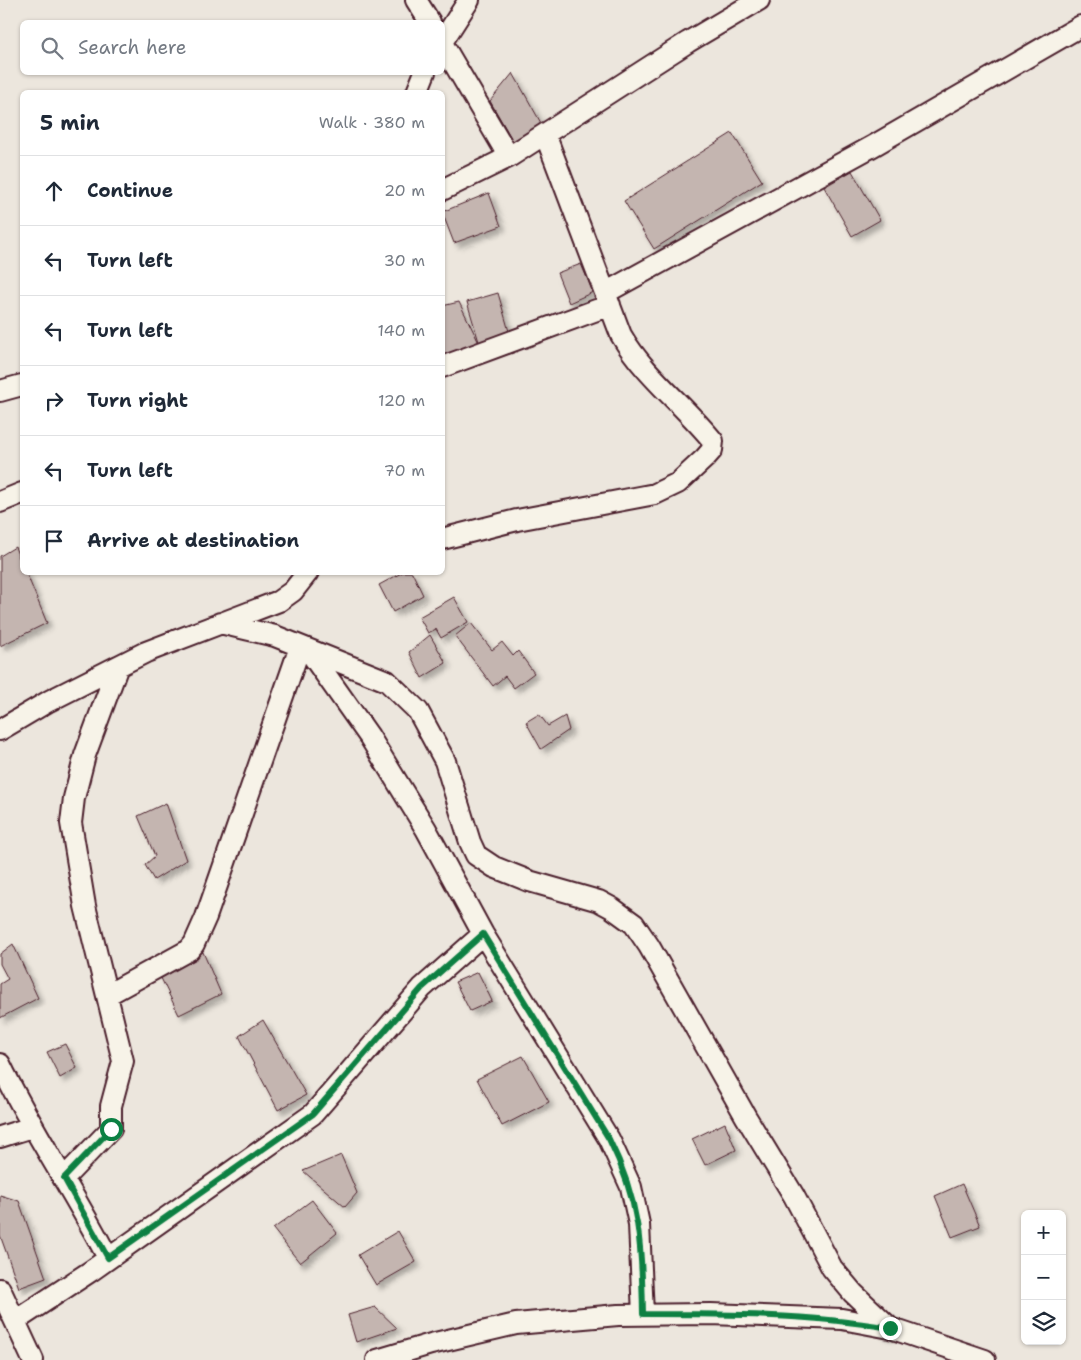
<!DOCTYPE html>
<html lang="en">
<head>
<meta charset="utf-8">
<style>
	:root { --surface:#fff; --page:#f6f6f7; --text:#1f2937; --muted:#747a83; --line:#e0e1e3 }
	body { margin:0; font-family:"Shantell Sans",sans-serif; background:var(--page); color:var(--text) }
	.controls { position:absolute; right:15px; bottom:15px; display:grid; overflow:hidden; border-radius:8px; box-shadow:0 1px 4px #0004 }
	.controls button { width:45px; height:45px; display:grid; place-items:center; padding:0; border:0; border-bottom:1px solid var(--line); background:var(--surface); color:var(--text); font:25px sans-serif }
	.stop { position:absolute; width:15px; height:15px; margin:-11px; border:4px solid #0b8043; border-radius:50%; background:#fff }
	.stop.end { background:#0b8043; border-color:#fff; box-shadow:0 1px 5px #0008 }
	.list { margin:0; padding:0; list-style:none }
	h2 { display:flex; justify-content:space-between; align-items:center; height:65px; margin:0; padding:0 20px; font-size:21px }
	h2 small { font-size:16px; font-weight:400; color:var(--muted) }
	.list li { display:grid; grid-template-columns:32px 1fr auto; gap:15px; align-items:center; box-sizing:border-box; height:70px; padding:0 20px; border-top:1px solid var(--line) }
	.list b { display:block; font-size:19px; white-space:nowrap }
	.list em { font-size:16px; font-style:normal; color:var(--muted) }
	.icon { flex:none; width:28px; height:28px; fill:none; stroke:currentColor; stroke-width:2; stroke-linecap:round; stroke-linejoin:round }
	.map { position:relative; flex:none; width:1081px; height:1360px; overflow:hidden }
	.search { position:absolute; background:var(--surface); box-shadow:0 1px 4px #0004; left:20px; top:20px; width:425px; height:55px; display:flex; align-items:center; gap:12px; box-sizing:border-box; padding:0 18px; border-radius:8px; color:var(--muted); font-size:19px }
	.panel { position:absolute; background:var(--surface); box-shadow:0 1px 4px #0004; left:20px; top:90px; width:425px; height:485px; border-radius:8px }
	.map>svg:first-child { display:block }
</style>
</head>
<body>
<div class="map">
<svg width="1081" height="1360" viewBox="0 0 1081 1360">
	<defs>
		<filter id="shadow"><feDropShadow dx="4.5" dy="4.5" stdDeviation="2.5" flood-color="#0004"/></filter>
	</defs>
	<rect width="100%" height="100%" fill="#ece6dd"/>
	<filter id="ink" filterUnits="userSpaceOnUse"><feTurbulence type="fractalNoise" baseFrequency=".02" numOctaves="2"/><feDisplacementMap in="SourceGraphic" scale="10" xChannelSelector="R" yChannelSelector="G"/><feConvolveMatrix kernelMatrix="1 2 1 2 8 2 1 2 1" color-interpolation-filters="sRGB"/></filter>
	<g filter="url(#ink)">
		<path fill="#c4b5b0" stroke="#4a1f2b" filter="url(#shadow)" d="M513 73 541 123 514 143 490 101Z
			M732 133 762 181 654 249 624 201Z
			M852 171 880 220 852 236 824 187Z
			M489 193 501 226 454 243 442 212Z
			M581 264 593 292 569 303 557 273Z
			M498 293 510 335 480 345 467 302Z
			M459 302 480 345 443 355 442 306Z
			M15 547 22 565V572H26L47 623 0 646V556Z
			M403 572H412L423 595 393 612 379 585Z
			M454 597 468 622 441 638 436 629 428 633 419 617Z
			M471 623 492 650 502 642 513 656 518 651 534 673 514 688 505 676 493 686 455 636Z
			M430 635 446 663 422 678 409 652Z
			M539 714 548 726 565 716 569 730 541 749 526 722Z
			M166 803 186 860 154 880 145 865 155 856 138 816Z
			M13 944 38 998 0 1018V984L8 979 0 964V954Z
			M203 952 221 994 179 1015 159 974Z
			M478 972 492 1001 470 1011 455 982Z
			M263 1020 306 1095 278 1110 239 1036Z
			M65 1044 77 1068 60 1078 47 1052Z
			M523 1056 549 1102 502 1126 477 1079Z
			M725 1123 736 1150 705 1165 692 1139Z
			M341 1155 357 1193 345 1207 303 1171Z
			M962 1184 980 1226 952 1237 935 1196Z
			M0 1195 19 1201 46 1278 19 1288 0 1235Z
			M312 1200 337 1233 300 1263 273 1229Z
			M398 1231 416 1262 376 1285 358 1255Z
			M375 1307 397 1328 356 1342 348 1315Z"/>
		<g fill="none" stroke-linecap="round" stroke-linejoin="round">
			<defs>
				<path id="street" d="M416 0 430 22
					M442 42 469 0
					M442 43 509 157
					M417 92 425 72
					M442 190 509 157 688 42 759 0
					M605 293 873 146 1081 26
					M442 367 610 305
					M0 391 22 385
					M0 502 22 493
					M442 539 517 520 655 494 678 483 705 458 712 450 713 441C684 405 644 375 621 335L545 134
					M220 623 275 636 387 681 418 711 445 761 470 842 476 855 494 867 529 881 599 901 612 908 634 924 649 946 746 1117 794 1196 832 1268 853 1293 890 1328
					M309 651 369 736 426 829 483 934 609 1139 631 1187 639 1224 643 1315
					M0 730 49 701 146 652 279 601 293 591 308 572
					M107 995 189 950 194 944 206 917 300 647
					M0 1064C32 1131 74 1192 108 1258
					M0 1137 32 1127
					M64 1178 111 1129V1106L123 1061 85 906 71 823 74 798 85 755 118 666
					M0 1289 33 1360
					M15 1321 91 1271 313 1114 422 988 483 934
					M377 1360 431 1344 516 1324 618 1315 711 1314 842 1319 890 1328 985 1360"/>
			</defs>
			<use href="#street" stroke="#4a1f2b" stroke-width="24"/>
			<use href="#street" stroke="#f7f3e8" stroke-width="20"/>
		</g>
	</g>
	<g fill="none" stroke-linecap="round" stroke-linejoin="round" filter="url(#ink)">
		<path stroke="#0b8043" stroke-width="6" d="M111 1129 64 1178 108 1258 313 1114 422 988 483 934 609 1139C640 1201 642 1247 643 1314 726 1314 808 1314 890 1328"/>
	</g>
</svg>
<div class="controls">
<button>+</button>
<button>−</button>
<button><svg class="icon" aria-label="layers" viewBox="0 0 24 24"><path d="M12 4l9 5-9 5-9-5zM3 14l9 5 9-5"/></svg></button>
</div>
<div class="stop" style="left:111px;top:1129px"></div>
<div class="stop end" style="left:890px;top:1328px"></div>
<div class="search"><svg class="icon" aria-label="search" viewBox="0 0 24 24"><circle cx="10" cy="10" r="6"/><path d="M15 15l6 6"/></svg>Search here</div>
<section class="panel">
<h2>5 min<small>Walk · 380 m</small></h2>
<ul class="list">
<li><svg class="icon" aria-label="ahead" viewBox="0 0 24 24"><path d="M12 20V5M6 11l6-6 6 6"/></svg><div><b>Continue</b></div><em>20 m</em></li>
<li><svg class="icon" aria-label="left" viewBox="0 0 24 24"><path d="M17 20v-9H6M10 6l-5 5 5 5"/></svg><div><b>Turn left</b></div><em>30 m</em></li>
<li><svg class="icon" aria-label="left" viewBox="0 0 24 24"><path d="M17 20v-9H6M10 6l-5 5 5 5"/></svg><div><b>Turn left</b></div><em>140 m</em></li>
<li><svg class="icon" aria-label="right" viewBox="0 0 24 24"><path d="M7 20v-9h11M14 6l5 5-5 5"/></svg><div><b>Turn right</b></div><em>120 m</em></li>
<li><svg class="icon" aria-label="left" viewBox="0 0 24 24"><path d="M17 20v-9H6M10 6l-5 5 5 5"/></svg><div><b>Turn left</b></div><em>70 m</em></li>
<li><svg class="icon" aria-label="arrive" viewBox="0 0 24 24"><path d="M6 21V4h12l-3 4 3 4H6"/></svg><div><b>Arrive at destination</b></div></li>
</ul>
</section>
</div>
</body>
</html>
